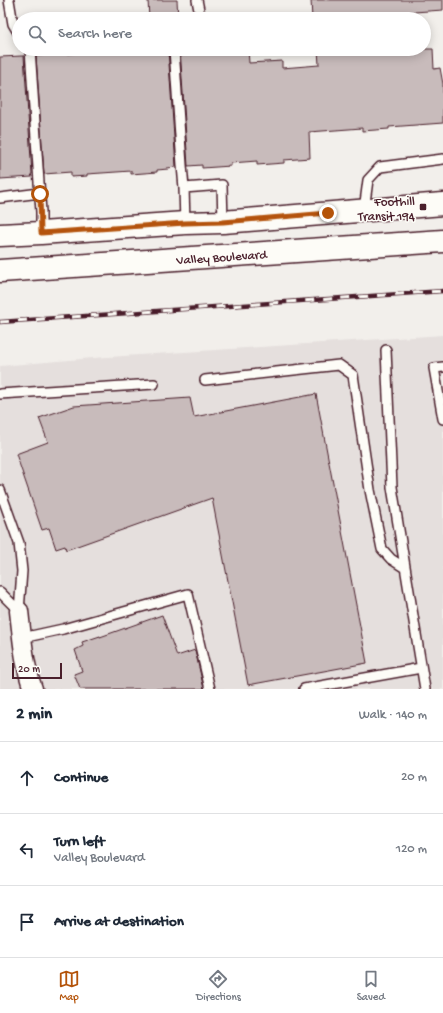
<!DOCTYPE html>
<html lang="en">
<head>
<meta charset="utf-8">
<style>
	:root { --surface:#fff; --page:#f2f2f3; --text:#1f2937; --muted:#747a83; --line:#e0e1e3; --accent:#b45309 }
	body { margin:0; font-family:"Gochi Hand",sans-serif; background:var(--page); color:var(--text) }
	.scale { position:absolute; left:12px; bottom:10px; width:50px; box-sizing:border-box; padding-left:4px; border:2px solid #4a1f2b; border-top:0; font-size:11px; line-height:14px; white-space:nowrap; color:#4a1f2b; -webkit-text-stroke:3px #fdfcf7; paint-order:stroke }
	.stop { position:absolute; width:12px; height:12px; margin:-9px; border:3px solid #b45309; border-radius:50%; background:#fff }
	.stop.end { background:#b45309; border-color:#fff; box-shadow:0 1px 4px #0008 }
	.list { margin:0; padding:0; list-style:none }
	h2 { display:flex; justify-content:space-between; align-items:center; height:52px; margin:0; padding:0 16px; font-size:17px }
	h2 small { font-size:13px; font-weight:400; color:var(--muted) }
	.list li { display:grid; grid-template-columns:26px 1fr auto; gap:12px; align-items:center; box-sizing:border-box; height:72px; padding:0 16px; border-top:1px solid var(--line) }
	.list b { display:block; font-size:15px; white-space:nowrap }
	.list p { margin:0; font-size:13px; white-space:nowrap; color:var(--muted) }
	.list em { font-size:13px; font-style:normal; color:var(--muted) }
	.icon { flex:none; width:22px; height:22px; fill:none; stroke:currentColor; stroke-width:2; stroke-linecap:round; stroke-linejoin:round }
	.map { position:relative; flex:none; width:443px; height:689px; overflow:hidden }
	.search { position:absolute; background:var(--surface); box-shadow:0 2px 10px #0003; left:12px; right:12px; top:12px; height:44px; display:flex; align-items:center; gap:10px; box-sizing:border-box; padding:0 14px; border-radius:22px; color:var(--muted); font-size:15px }
	.sheet { height:268px; background:var(--surface) }
	nav { display:flex; justify-content:space-around; align-items:center; box-sizing:border-box; height:56px; border-top:1px solid var(--line); background:var(--surface); font-size:11px; color:var(--muted) }
	nav a { display:grid; justify-items:center; gap:2px }
	nav .on { color:var(--accent) }
	.map>svg:first-child { display:block }
</style>
</head>
<body>
<div class="map">
<svg width="443" height="689" viewBox="0 0 443 689">
	<rect width="100%" height="100%" fill="#f2efeb"/>
	<filter id="ink" filterUnits="userSpaceOnUse"><feTurbulence type="fractalNoise" baseFrequency=".025" numOctaves="2"/><feDisplacementMap in="SourceGraphic" scale="8" xChannelSelector="R" yChannelSelector="G"/><feConvolveMatrix kernelMatrix="1 2 1 2 8 2 1 2 1" color-interpolation-filters="sRGB"/></filter>
	<g filter="url(#ink)">
		<path fill="#e5dfdd" d="M443 335V689H0V366L93 358Z"/>
		<path fill="#c8bbbb" stroke="#4a1f2b" d="M148 0H177L178 19H149Z
			M311 0H443V10L312 19Z
			M145 49H168L176 167 167 168 168 169 157 170V172L131 174V171L87 174V176L71 177V172L44 174 36 56Z
			M180 49H248L249 63 282 61V68L319 65 318 49H433L434 69 440 68 443 84V123L389 127V129L362 131V128L309 132 310 158 284 160V163L257 165V161L231 163V166L202 168V165L188 166Z
			M22 56H24L32 174H31L32 177 0 179V57Z
			M316 394 367 663 248 685 212 498 66 550 65 546 56 549 49 528 42 530 16 454 48 442 39 418 74 406 190 398 194 417Z
			M162 615 177 656 195 650 204 689H80L74 674 82 671 75 650 83 646 82 642 100 636V637Z"/>
		<g fill="none" stroke-linecap="round" stroke-linejoin="round">
			<defs>
				<path id="service" d="M9 0 13 24 19 34
					M196 19 200 15 197 0
					M30 49 41 212V233
					M174 49 182 165 184 188 185 223
					M184 188 222 185 223 222
					M0 198 40 193
					M364 210 368 180 380 167 443 159
					M386 350 392 487 425 689
					M443 367 434 368 443 419
					M205 380 339 365 353 375 370 490 382 549 391 559 405 568
					M0 394 154 384
					M0 490 19 543 22 571 19 611
					M0 592 19 611
					M22 638 63 629 188 594 210 689
					M304 689 421 668"/>
				<path id="minor" d="M19 611C22 637 24 665 33 689"/>
				<g id="primary">
					<path d="M0 235 41 233 185 223 223 222 443 204"/>
					<path id="s1" d="M0 271 443 241"/>
				</g>
			</defs>
			<use href="#service" stroke="#4a1f2b" stroke-width="12"/>
			<use href="#minor" stroke="#4a1f2b" stroke-width="21"/>
			<use href="#primary" stroke="#4a1f2b" stroke-width="25"/>
			<use href="#service" stroke="#fdfcf7" stroke-width="9"/>
			<use href="#minor" stroke="#fdfcf7" stroke-width="18"/>
			<use href="#primary" stroke="#fdfcf7" stroke-width="22"/>
			<defs>
				<path id="rail" d="M0 322 443 291"/>
			</defs>
			<use href="#rail" stroke="#4a1f2b" stroke-width="4.5"/>
			<use href="#rail" stroke="#fdfcf7" stroke-width="3" stroke-dasharray="9" stroke-linecap="butt"/>
		</g>
	</g>
	<g fill="none" stroke-linecap="round" stroke-linejoin="round" filter="url(#ink)">
		<path stroke="#b45309" stroke-width="5" d="M40 194 41 233 185 223 223 222 328 213"/>
	</g>
	<rect fill="#4a1f2b" stroke="#fdfcf7" stroke-width="1.5" x="419" y="203" width="8" height="8" rx="2"/>
	<g text-anchor="middle" stroke-width="3" stroke-linejoin="round" paint-order="stroke">
		<g font-size="13" fill="#4a1f2b" stroke="#fdfcf7" text-anchor="end">
			<text x="415" y="205">Foothill<tspan x="415" dy="15">Transit 194</tspan></text>
		</g>
		<g font-size="13" fill="#4a1f2b" stroke="#fdfcf7">
			<text dy="5" stroke="none"><textPath href="#s1" startOffset="222">Valley Boulevard</textPath></text>
		</g>
	</g>
</svg>
<div class="scale">20 m</div>
<div class="stop" style="left:40px;top:194px"></div>
<div class="stop end" style="left:328px;top:213px"></div>
<div class="search"><svg class="icon" aria-label="search" viewBox="0 0 24 24"><circle cx="10" cy="10" r="6"/><path d="M15 15l6 6"/></svg>Search here</div>
</div>
<section class="sheet">
<h2>2 min<small>Walk · 140 m</small></h2>
<ul class="list">
<li><svg class="icon" aria-label="ahead" viewBox="0 0 24 24"><path d="M12 20V5M6 11l6-6 6 6"/></svg><div><b>Continue</b></div><em>20 m</em></li>
<li><svg class="icon" aria-label="left" viewBox="0 0 24 24"><path d="M17 20v-9H6M10 6l-5 5 5 5"/></svg><div><b>Turn left</b><p>Valley Boulevard</p></div><em>120 m</em></li>
<li><svg class="icon" aria-label="arrive" viewBox="0 0 24 24"><path d="M6 21V4h12l-3 4 3 4H6"/></svg><div><b>Arrive at destination</b></div></li>
</ul>
</section>
<nav>
<a class="on"><svg class="icon" aria-label="map" viewBox="0 0 24 24"><path d="M3 6l6-2 6 2 6-2v14l-6 2-6-2-6 2zM9 4v14M15 6v14"/></svg>Map</a>
<a><svg class="icon" aria-label="directions" viewBox="0 0 24 24"><path d="M12 3l9 9-9 9-9-9zM9 14v-3h6M13 9l2 2-2 2"/></svg>Directions</a>
<a><svg class="icon" aria-label="saved" viewBox="0 0 24 24"><path d="M7 4h10v16l-5-4-5 4z"/></svg>Saved</a>
</nav>
</body>
</html>
